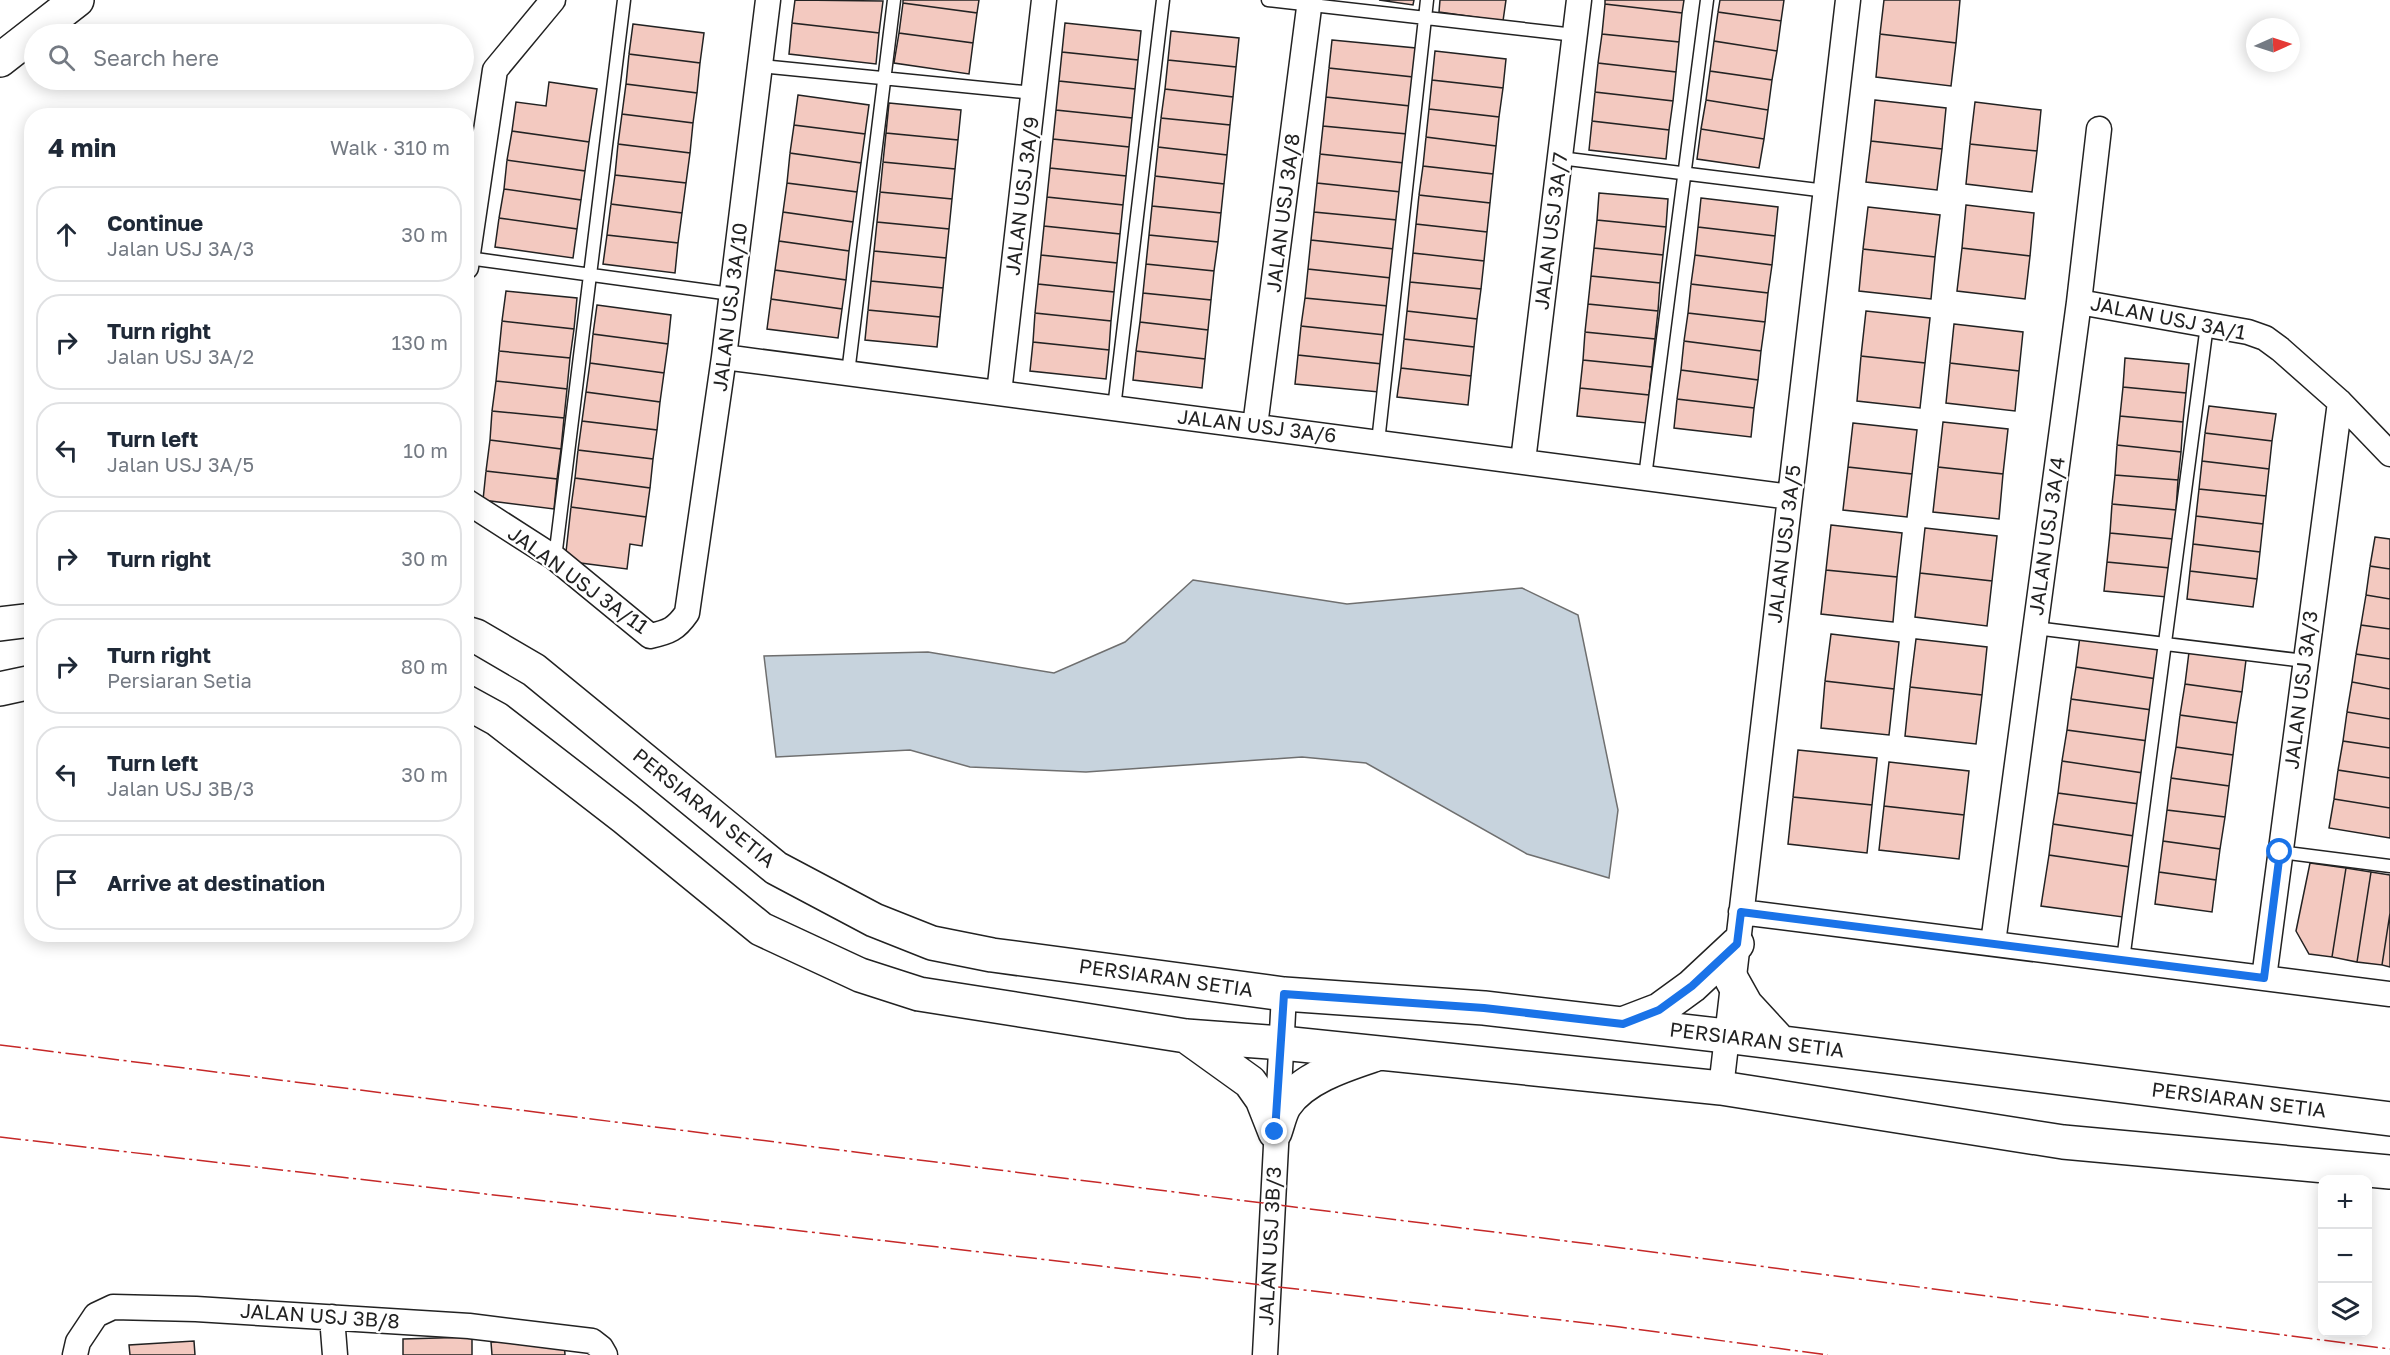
<!DOCTYPE html>
<html lang="en">
<head>
<meta charset="utf-8">
<style>
	:root { --surface:#fff; --page:#f2f2f3; --text:#1f2937; --muted:#747a83; --line:#e0e1e3 }
	body { margin:0; font-family:"Golos Text",sans-serif; background:var(--page); color:var(--text) }
	.controls { position:absolute; right:18px; bottom:18px; display:grid; overflow:hidden; border-radius:12px; box-shadow:0 3px 15px #0003 }
	.controls button { width:54px; height:54px; display:grid; place-items:center; padding:0; border:0; border-bottom:2px solid var(--line); background:var(--surface); color:var(--text); font:30px sans-serif }
	.compass { position:absolute; left:2246px; top:18px; width:54px; height:54px; border-radius:50%; background:var(--surface); box-shadow:0 3px 15px #0003; rotate:87deg }
	.stop { position:absolute; width:18px; height:18px; margin:-14px; border:4px solid #1a73e8; border-radius:50%; background:#fff }
	.stop.end { background:#1a73e8; border-color:#fff; box-shadow:0 2px 6px #0008 }
	.list { margin:0; padding:0; list-style:none }
	h2 { display:flex; justify-content:space-between; align-items:center; height:78px; margin:0; padding:0 24px; font-size:26px }
	h2 small { font-size:20px; font-weight:400; color:var(--muted) }
	.list li { display:grid; grid-template-columns:39px 1fr auto; gap:18px; align-items:center; box-sizing:border-box; height:96px; margin:0 12px 12px; padding:0 12px; border:2px solid var(--line); border-radius:24px }
	.list b { display:block; font-size:22px; white-space:nowrap }
	.list p { margin:0; font-size:20px; white-space:nowrap; color:var(--muted) }
	.list em { font-size:20px; font-style:normal; color:var(--muted) }
	.icon { flex:none; width:33px; height:33px; fill:none; stroke:currentColor; stroke-width:2; stroke-linecap:round; stroke-linejoin:round }
	.map { position:relative; flex:none; width:2390px; height:1355px; overflow:hidden }
	.search { position:absolute; background:var(--surface); box-shadow:0 3px 15px #0003; left:24px; top:24px; width:450px; height:66px; display:flex; align-items:center; gap:15px; box-sizing:border-box; padding:0 21px; border-radius:33px; color:var(--muted); font-size:22px }
	.panel { position:absolute; background:var(--surface); box-shadow:0 3px 15px #0003; left:24px; top:108px; width:450px; height:834px; border-radius:24px }
	.map>svg:first-child { display:block }
</style>
</head>
<body>
<div class="map">
<svg width="2390" height="1355" viewBox="0 0 2390 1355">
	<rect width="100%" height="100%" fill="#fff"/>
	<path fill="#c7d3dd" stroke="#6f6f6f" stroke-width="1.5" d="M1193 580 1347 604 1522 588 1578 615 1618 810 1609 878 1527 854 1366 763 1302 757 1086 772 970 767 910 750 776 757 764 656 928 652 1054 673 1125 642Z"/>
	<path fill="#f3c9c0" stroke="#222" stroke-width="1.5" d="M795 0 883 1 879 33 792 23Z
		M903 0H979L977 13 903 3Z
		M1379 0H1414L1413 5Z
		M1440 0H1506L1503 21 1439 12Z
		M1605 0H1684L1682 13 1605 4Z
		M1720 0H1784L1781 21 1718 12Z
		M1884 0H1960L1956 43 1880 34Z
		M903 3 977 13 973 43 899 33Z
		M1605 4 1682 13 1679 42 1602 34Z
		M1718 12 1781 21 1777 51 1714 41Z
		M792 23 879 33 876 64 789 54Z
		M1065 23 1141 31 1138 60 1062 52Z
		M633 24 704 33 700 63 629 54Z
		M1171 31 1239 38 1236 67 1168 60Z
		M899 33 973 43 969 74 894 63Z
		M1602 34 1679 42 1676 72 1598 63Z
		M1880 34 1956 43 1951 86 1876 77Z
		M1332 40 1416 48 1413 77 1329 68Z
		M1714 41 1777 51 1772 80 1710 71Z
		M1435 51 1506 59 1503 88 1432 80Z
		M1062 52 1138 60 1135 89 1059 81Z
		M629 54 700 63 697 93 626 84Z
		M1168 60 1236 67 1233 97 1165 89Z
		M1598 63 1676 72 1673 101 1595 92Z
		M1329 68 1413 77 1410 106 1326 97Z
		M1710 71 1772 80 1768 110 1706 100Z
		M1432 80 1503 88 1499 117 1429 109Z
		M1059 81 1135 89 1132 118 1056 110Z
		M549 82 597 89 589 142 512 131 516 102 546 106Z
		M626 84 697 93 693 123 622 114Z
		M1165 89 1233 97 1230 125 1161 118Z
		M1595 92 1673 101 1669 130 1592 121Z
		M798 95 869 105 865 134 794 125Z
		M1326 97 1410 106 1407 134 1323 126Z
		M1706 100 1768 110 1764 139 1701 129Z
		M1875 100 1946 108 1942 149 1871 141Z
		M1975 102 2041 110 2037 151 1970 144Z
		M889 103 961 110 958 140 886 133Z
		M1429 109 1499 117 1496 146 1426 137Z
		M1056 110 1132 118 1129 147 1053 139Z
		M622 114 693 123 690 153 618 144Z
		M1161 118 1230 125 1227 155 1158 147Z
		M1592 121 1669 130 1666 159 1589 150Z
		M794 125 865 134 861 163 790 153Z
		M1323 126 1407 134 1404 163 1320 154Z
		M1701 129 1764 139 1759 168 1697 159Z
		M512 131 589 142 585 171 507 160Z
		M886 133 958 140 955 169 883 162Z
		M1426 137 1496 146 1493 174 1423 166Z
		M1053 139 1129 147 1126 176 1050 168Z
		M1871 141 1942 149 1937 190 1866 182Z
		M618 144 690 153 686 183 615 175Z
		M1970 144 2037 151 2032 192 1966 184Z
		M1158 147 1227 155 1224 184 1155 176Z
		M790 153 861 163 857 192 787 183Z
		M1320 154 1404 163 1401 192 1317 183Z
		M507 160 585 171 581 200 504 189Z
		M883 162 955 169 952 199 880 192Z
		M1423 166 1493 174 1490 203 1419 195Z
		M1050 168 1126 176 1123 205 1047 197Z
		M615 175 686 183 682 213 611 204Z
		M1155 176 1224 184 1221 213 1152 206Z
		M787 183 857 192 853 222 783 212Z
		M1317 183 1401 192 1397 220 1314 212Z
		M504 189 581 200 577 229 499 218Z
		M880 192 952 199 949 229 877 222Z
		M1599 193 1668 199 1666 227 1597 220Z
		M1419 195 1490 203 1487 232 1416 224Z
		M1047 197 1123 205 1120 234 1044 226Z
		M1701 198 1778 207 1775 236 1698 227Z
		M611 204 682 213 678 243 607 235Z
		M1966 205 2034 213 2030 256 1962 248Z
		M1152 206 1221 213 1218 242 1149 235Z
		M1868 207 1940 215 1935 257 1863 249Z
		M783 212 853 222 849 251 779 241Z
		M1314 212 1397 220 1394 249 1311 240Z
		M499 218 577 229 573 258 495 247Z
		M1597 220 1666 227 1663 255 1594 248Z
		M877 222 949 229 946 258 874 251Z
		M1416 224 1487 232 1484 261 1413 253Z
		M1044 226 1120 234 1117 263 1041 255Z
		M1698 227 1775 236 1772 265 1695 255Z
		M607 235 678 243 675 273 603 264Z
		M1149 235 1218 242 1214 271 1146 264Z
		M1311 240 1394 249 1391 278 1308 269Z
		M779 241 849 251 846 280 775 270Z
		M1594 248 1663 255 1660 283 1591 276Z
		M1962 248 2030 256 2025 299 1957 291Z
		M1863 249 1935 257 1931 299 1859 291Z
		M874 251 946 258 943 288 871 281Z
		M1413 253 1484 261 1481 289 1410 282Z
		M1041 255 1117 263 1114 292 1038 284Z
		M1695 255 1772 265 1768 293 1691 284Z
		M1146 264 1214 271 1211 300 1143 293Z
		M1308 269 1391 278 1388 306 1305 298Z
		M775 270 846 280 842 309 771 299Z
		M1591 276 1660 283 1658 311 1588 304Z
		M871 281 943 288 940 317 868 310Z
		M1410 282 1481 289 1477 319 1407 311Z
		M1038 284 1114 292 1111 321 1035 313Z
		M1691 284 1768 293 1765 322 1688 313Z
		M506 291 577 298 574 329 502 321Z
		M1143 293 1211 300 1208 330 1140 322Z
		M1305 298 1388 306 1385 335 1301 326Z
		M771 299 842 309 838 338 767 329Z
		M1588 304 1658 311 1655 339 1585 332Z
		M597 305 671 315 668 344 593 334Z
		M868 310 940 317 937 347 865 340Z
		M1407 311 1477 319 1474 347 1404 339Z
		M1866 311 1930 318 1925 363 1861 356Z
		M1035 313 1111 321 1109 350 1033 342Z
		M1688 313 1765 322 1761 351 1684 341Z
		M502 321 574 329 570 358 499 351Z
		M1140 322 1208 330 1205 359 1136 351Z
		M1954 324 2023 332 2019 371 1950 363Z
		M1301 326 1385 335 1382 364 1298 355Z
		M1585 332 1655 339 1652 367 1583 360Z
		M593 334 668 344 664 373 590 363Z
		M1404 339 1474 347 1471 376 1401 368Z
		M1684 341 1761 351 1758 380 1681 370Z
		M1033 342 1109 350 1106 379 1030 371Z
		M499 351 570 358 567 389 496 381Z
		M1136 351 1205 359 1202 388 1133 380Z
		M1298 355 1382 364 1379 392 1295 384Z
		M1861 356 1925 363 1920 408 1857 401Z
		M2125 358 2189 364 2186 393 2123 387Z
		M1583 360 1652 367 1649 395 1580 388Z
		M590 363 664 373 660 402 586 392Z
		M1950 363 2019 371 2015 411 1946 403Z
		M1401 368 1471 376 1468 405 1397 397Z
		M1681 370 1758 380 1754 408 1677 399Z
		M496 381 567 389 564 418 492 411Z
		M2123 387 2186 393 2183 422 2120 416Z
		M1580 388 1649 395 1647 423 1577 416Z
		M586 392 660 402 657 430 582 421Z
		M1677 399 1754 408 1751 437 1674 428Z
		M2209 406 2276 414 2272 441 2205 433Z
		M492 411 564 418 561 449 490 440Z
		M2120 416 2183 422 2181 452 2117 445Z
		M582 421 657 430 653 459 578 450Z
		M1943 422 2008 429 2003 474 1938 467Z
		M1853 423 1917 430 1912 474 1848 467Z
		M2205 433 2272 441 2269 469 2202 461Z
		M490 440 561 449 557 479 486 471Z
		M2117 445 2181 452 2178 480 2115 475Z
		M578 450 653 459 650 488 575 478Z
		M2202 461 2269 469 2266 496 2199 489Z
		M1848 467 1912 474 1907 517 1843 510Z
		M1938 467 2003 474 1999 519 1933 512Z
		M486 471 557 479 554 509 483 500Z
		M2115 475 2178 480 2176 510 2112 504Z
		M575 478 650 488 646 517 571 507Z
		M2199 489 2266 496 2263 524 2196 516Z
		M2112 504 2176 510 2173 539 2110 533Z
		M571 507 646 517 642 546 630 544 627 569 565 561Z
		M2196 516 2263 524 2260 552 2193 544Z
		M1831 525 1902 533 1897 577 1826 570Z
		M1925 528 1997 536 1992 581 1920 573Z
		M2110 533 2173 539 2170 568 2107 562Z
		M2375 537 2390 539V569L2370 566Z
		M2193 544 2260 552 2257 579 2190 571Z
		M2107 562 2170 568 2167 597 2104 591Z
		M2370 566 2390 569V599L2366 595Z
		M1826 570 1897 577 1893 622 1821 614Z
		M2190 571 2257 579 2253 607 2187 599Z
		M1920 573 1992 581 1987 626 1915 617Z
		M2366 595 2390 599V629L2361 625Z
		M2361 625 2390 629V659L2356 654Z
		M1831 634 1899 642 1894 689 1825 681Z
		M2080 636 2161 647 2157 679 2076 667Z
		M1916 639 1987 647 1982 695 1910 687Z
		M2189 652 2246 660 2242 692 2185 684Z
		M2356 654 2390 659V689L2352 682Z
		M2076 667 2157 679 2152 710 2071 699Z
		M1825 681 1894 689 1889 735 1821 728Z
		M2352 682 2390 689V719L2347 712Z
		M2185 684 2242 692 2237 723 2180 715Z
		M1910 687 1982 695 1976 744 1905 736Z
		M2071 699 2152 710 2148 741 2067 730Z
		M2347 712 2390 719V748L2343 741Z
		M2180 715 2237 723 2233 755 2176 747Z
		M2067 730 2148 741 2143 773 2062 761Z
		M2343 741 2390 748V778L2338 770Z
		M2176 747 2233 755 2229 786 2171 778Z
		M1798 750 1877 758 1872 805 1793 797Z
		M2062 761 2143 773 2139 804 2058 793Z
		M1889 762 1969 771 1964 815 1884 806Z
		M2338 770 2390 778V808L2334 799Z
		M2171 778 2229 786 2225 817 2167 810Z
		M2058 793 2139 804 2134 836 2053 824Z
		M1793 797 1872 805 1867 853 1788 844Z
		M2334 799 2390 808V838L2329 828Z
		M1884 806 1964 815 1959 859 1879 850Z
		M2167 810 2225 817 2220 849 2163 841Z
		M2053 824 2134 836 2130 867 2049 855Z
		M2163 841 2220 849 2216 880 2159 872Z
		M2049 855 2130 867 2123 917 2041 906Z
		M2310 863 2346 868 2332 957 2309 954 2296 931Z
		M2346 868 2371 872 2357 962 2332 957Z
		M2159 872 2216 880 2212 912 2155 904Z
		M2371 872 2390 875V913L2382 965 2357 962Z
		M2390 913V967L2382 965Z
		M472 1337V1355H403V1339Z
		M564 1340 565 1355H492L491 1342Z
		M194 1341 195 1355H130L129 1345Z"/>
	<g fill="none" stroke-linecap="round" stroke-linejoin="round">
		<defs>
			<path id="lane" d="M1268 0 1575 35
				M761 66 1034 93
				M1560 158 1826 191
				M468 258 731 294
				M848 373 894 0
				M1114 408 1163 0
				M1378 442 1427 0
				M1645 477 1707 0
				M555 558 624 0
				M2035 628 2305 661
				M2280 852 2390 866
				M2123 960 2207 325"/>
			<path id="street" d="M466 267 495 70 553 0
				M2079 302 2248 332 2265 338 2280 349 2340 402 2390 454
				M724 357 1790 497
				M999 393 1044 0
				M1255 426 1310 0
				M1523 461 1579 0
				M466 501 555 558 650 636C669 632 676 629 687 613L724 357 768 0
				M1741 912 2390 994
				M1993 943 2079 302 2099 129
				M2264 978 2340 402
				M1721 1088 1848 0
				M332 1317 335 1355
				M75 1355 78 1342 96 1315 113 1307 196 1309 469 1326 592 1341 601 1348 605 1355
				M1265 1355 1284 994"/>
			<path id="secondary" d="M0 624 32 620
				M466 633 476 636 534 670 776 868 874 920 932 943 992 955 1284 994 1484 1008 1726 1036 2390 1119
				M0 689 32 682
				M466 702 497 719 625 818 761 929 860 975 919 994 1186 1036 1282 1043 1721 1088 2063 1142 2390 1172
				M1732 980 1746 1005 1781 1043
				M1625 1023 1659 1010 1692 986 1737 944
				M1186 1036 1250 1082 1262 1099 1275 1132
				M1275 1132C1278 1124 1280 1113 1285 1105 1303 1078 1344 1065 1374 1055"/>
			<path id="highway" d="M0 60 77 0"/>
		</defs>
		<use href="#lane" stroke="#222" stroke-width="15"/>
		<use href="#street" stroke="#222" stroke-width="27"/>
		<use href="#secondary" stroke="#222" stroke-width="36"/>
		<use href="#highway" stroke="#222" stroke-width="36"/>
		<use href="#lane" stroke="#fff" stroke-width="12"/>
		<use href="#street" stroke="#fff" stroke-width="24"/>
		<use href="#secondary" stroke="#fff" stroke-width="33"/>
		<use href="#highway" stroke="#fff" stroke-width="33"/>
		<path stroke="#c62828" stroke-width="1.5" stroke-dasharray="21 4.5 3 4.5" stroke-linecap="butt" d="M0 1045 1630 1249 2390 1349
			M0 1137 1620 1327 1828 1355"/>
	</g>
	<g fill="none" stroke-linecap="round" stroke-linejoin="round">
		<path stroke="#1a73e8" stroke-width="8" d="M1275 1132 1284 994 1484 1008 1623 1024 1659 1010 1692 986 1737 944 1741 912 2264 978 2280 852"/>
	</g>
	<g text-anchor="middle" stroke-width="4.5" stroke-linejoin="round" paint-order="stroke">
		<g font-size="20" fill="#222" stroke="#fff">
			<text transform="translate(1022 196) rotate(-83)" y="7">JALAN USJ 3A/9</text>
			<text transform="translate(1283 213) rotate(-83)" y="7">JALAN USJ 3A/8</text>
			<text transform="translate(1551 231) rotate(-83)" y="7">JALAN USJ 3A/7</text>
			<text transform="translate(730 307) rotate(-83)" y="7">JALAN USJ 3A/10</text>
			<text transform="translate(2168 318) rotate(11)" y="7">JALAN USJ 3A/1</text>
			<text transform="translate(1257 426) rotate(7)" y="7">JALAN USJ 3A/6</text>
			<text transform="translate(2047 536) rotate(-82)" y="7">JALAN USJ 3A/4</text>
			<text transform="translate(1784 544) rotate(-83)" y="7">JALAN USJ 3A/5</text>
			<text transform="translate(578 580) rotate(36)" y="7">JALAN USJ 3A/11</text>
			<text transform="translate(2301 690) rotate(-83)" y="7">JALAN USJ 3A/3</text>
			<text transform="translate(704 808) rotate(39)" y="7">PERSIARAN SETIA</text>
			<text transform="translate(1166 978) rotate(8)" y="7">PERSIARAN SETIA</text>
			<text transform="translate(1757 1040) rotate(7)" y="7">PERSIARAN SETIA</text>
			<text transform="translate(2239 1100) rotate(7)" y="7">PERSIARAN SETIA</text>
			<text transform="translate(1270 1246) rotate(-87)" y="7">JALAN USJ 3B/3</text>
			<text transform="translate(320 1316) rotate(4)" y="7">JALAN USJ 3B/8</text>
		</g>
	</g>
</svg>
<div class="controls">
<button>+</button>
<button>−</button>
<button><svg class="icon" aria-label="layers" viewBox="0 0 24 24"><path d="M12 4l9 5-9 5-9-5zM3 14l9 5 9-5"/></svg></button>
</div>
<svg class="compass" viewBox="-18 -18 36 36"><path d="M0-13l5 13h-10z" fill="#e53935"/><path d="M0 13l5-13h-10z" fill="#747a83"/></svg>
<div class="stop" style="left:2280px;top:852px"></div>
<div class="stop end" style="left:1275px;top:1132px"></div>
<div class="search"><svg class="icon" aria-label="search" viewBox="0 0 24 24"><circle cx="10" cy="10" r="6"/><path d="M15 15l6 6"/></svg>Search here</div>
<section class="panel">
<h2>4 min<small>Walk · 310 m</small></h2>
<ul class="list">
<li><svg class="icon" aria-label="ahead" viewBox="0 0 24 24"><path d="M12 20V5M6 11l6-6 6 6"/></svg><div><b>Continue</b><p>Jalan USJ 3A/3</p></div><em>30 m</em></li>
<li><svg class="icon" aria-label="right" viewBox="0 0 24 24"><path d="M7 20v-9h11M14 6l5 5-5 5"/></svg><div><b>Turn right</b><p>Jalan USJ 3A/2</p></div><em>130 m</em></li>
<li><svg class="icon" aria-label="left" viewBox="0 0 24 24"><path d="M17 20v-9H6M10 6l-5 5 5 5"/></svg><div><b>Turn left</b><p>Jalan USJ 3A/5</p></div><em>10 m</em></li>
<li><svg class="icon" aria-label="right" viewBox="0 0 24 24"><path d="M7 20v-9h11M14 6l5 5-5 5"/></svg><div><b>Turn right</b></div><em>30 m</em></li>
<li><svg class="icon" aria-label="right" viewBox="0 0 24 24"><path d="M7 20v-9h11M14 6l5 5-5 5"/></svg><div><b>Turn right</b><p>Persiaran Setia</p></div><em>80 m</em></li>
<li><svg class="icon" aria-label="left" viewBox="0 0 24 24"><path d="M17 20v-9H6M10 6l-5 5 5 5"/></svg><div><b>Turn left</b><p>Jalan USJ 3B/3</p></div><em>30 m</em></li>
<li><svg class="icon" aria-label="arrive" viewBox="0 0 24 24"><path d="M6 21V4h12l-3 4 3 4H6"/></svg><div><b>Arrive at destination</b></div></li>
</ul>
</section>
</div>
</body>
</html>
